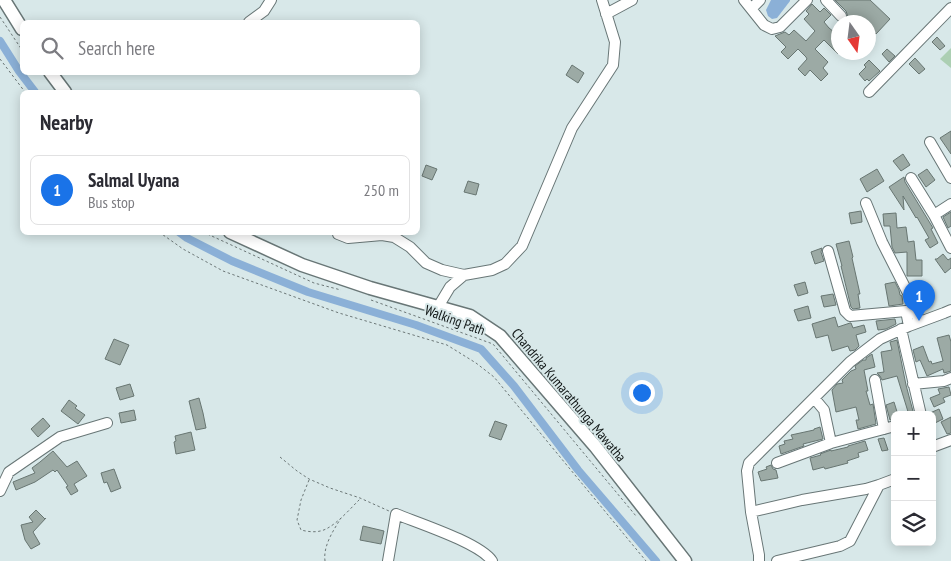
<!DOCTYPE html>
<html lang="en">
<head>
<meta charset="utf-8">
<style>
	:root { --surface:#fff; --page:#f2f2f3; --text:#2b2b33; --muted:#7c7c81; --line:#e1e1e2; --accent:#1a73e8 }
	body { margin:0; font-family:"PT Sans Narrow",sans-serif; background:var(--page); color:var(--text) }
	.controls { position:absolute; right:15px; bottom:15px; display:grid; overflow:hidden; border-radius:8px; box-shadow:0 2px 12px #0003 }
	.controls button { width:45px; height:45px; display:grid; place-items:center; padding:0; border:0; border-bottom:1px solid var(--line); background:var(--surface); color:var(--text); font:25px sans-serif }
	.compass { position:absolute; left:831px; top:15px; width:45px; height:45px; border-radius:50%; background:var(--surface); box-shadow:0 2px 12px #0003; rotate:166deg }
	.you { position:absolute; left:641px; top:392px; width:18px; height:18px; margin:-12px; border:4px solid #fff; border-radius:50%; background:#1a73e8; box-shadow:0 0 0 8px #1a73e833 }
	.badge { display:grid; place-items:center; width:32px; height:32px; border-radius:50%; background:var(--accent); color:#fff; font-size:16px; font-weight:700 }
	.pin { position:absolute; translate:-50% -41px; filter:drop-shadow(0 1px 2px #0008) }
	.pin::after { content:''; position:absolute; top:26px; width:18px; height:15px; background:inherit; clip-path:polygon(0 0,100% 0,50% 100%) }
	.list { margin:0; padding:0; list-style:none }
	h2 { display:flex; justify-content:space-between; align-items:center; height:65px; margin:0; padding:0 20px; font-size:21px }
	h2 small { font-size:16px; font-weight:400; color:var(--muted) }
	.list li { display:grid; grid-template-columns:32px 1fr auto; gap:15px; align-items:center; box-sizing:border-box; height:70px; margin:0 10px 10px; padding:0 10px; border:1px solid var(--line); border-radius:8px }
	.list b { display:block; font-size:19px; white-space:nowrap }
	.list p { margin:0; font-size:16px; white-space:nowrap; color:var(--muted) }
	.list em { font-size:16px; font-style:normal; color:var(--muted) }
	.icon { flex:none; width:28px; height:28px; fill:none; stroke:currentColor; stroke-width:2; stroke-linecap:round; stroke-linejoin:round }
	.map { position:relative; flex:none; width:951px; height:561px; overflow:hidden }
	.search { position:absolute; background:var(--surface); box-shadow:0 2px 12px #0003; left:20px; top:20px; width:400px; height:55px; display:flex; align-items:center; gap:12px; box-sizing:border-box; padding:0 18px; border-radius:8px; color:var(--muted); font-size:19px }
	.panel { position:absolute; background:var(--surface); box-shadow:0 2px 12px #0003; left:20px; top:90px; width:400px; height:145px; border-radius:8px }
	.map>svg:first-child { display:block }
</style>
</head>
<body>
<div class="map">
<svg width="951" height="561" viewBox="0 0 951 561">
	<rect width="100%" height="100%" fill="#d8e8e9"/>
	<path fill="#accfb3" d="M951 48V68L940 59Z"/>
	<path fill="#8bb0d7" d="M771 0H790V1L777 18 772 19 768 16 766 10Z"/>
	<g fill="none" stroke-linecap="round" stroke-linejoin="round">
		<path stroke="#8bb0d7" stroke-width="8" d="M0 41 19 71 35 92
			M179 232 187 238 232 261 308 292 416 325 481 349 514 386 578 470 656 561"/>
	</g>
	<path fill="#9caaa5" stroke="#687672" d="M835 0H870L890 19 876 34 868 26V22H864L858 16 853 22 848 17 846 11Z
		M812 4 820 12 824 8 831 15 824 22 829 28 834 32 838 28V54L824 40 815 49 828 62 823 68 828 74 821 81 810 70 805 76 798 69 807 59 806 57 798 49 788 59 781 52 786 47 775 36 785 32 789 35 794 30 806 41 815 31 804 19 809 14 806 11Z
		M937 37 945 46 940 50 932 42Z
		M887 49 895 56 889 62 882 54Z
		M915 58 925 69 919 74 909 64Z
		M869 60 880 71 869 81 867 79 865 81 859 74 866 67 864 65Z
		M572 65 584 73 578 83 566 75Z
		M951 131V154L940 138Z
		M903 154 910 165 901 171 893 161Z
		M426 165 437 169 432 180 422 176Z
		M877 169 884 181 867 192 860 179Z
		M927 169 935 180 926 187 918 175Z
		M904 177 905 182 933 228 931 229 938 243 930 248 925 240 929 238 917 217 916 218 903 196 904 210 889 187Z
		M468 181 479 184 476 195 464 192Z
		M861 211 862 222 851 224 849 213Z
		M951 212V226L948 228 943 217Z
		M896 213 897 228 906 227 908 242 914 241 916 260H922V276H907V252L895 253 892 247 890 226H884L883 214Z
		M849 241 853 257 852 258 860 294H858L860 308 853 309 851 307 841 266H842L836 244Z
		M822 248 821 252 824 261 815 264 811 252Z
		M943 254 948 260 951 258V268L945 273 935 259H937Z
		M922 281 930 296 921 300 914 285Z
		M805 282 808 293 798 296 794 285Z
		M895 282 899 290 900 295 902 296 903 304 889 306 885 284Z
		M833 294 836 305 824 307 821 296Z
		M808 306 811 318 798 321 794 310Z
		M835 317 838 327 850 323H851L853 328 864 325 866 332 856 335 859 346 855 350 850 351 848 346 832 351 828 335 816 338 812 324Z
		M895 319 896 324 886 329 878 330 876 321Z
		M949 335 951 342V371L944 373 943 369 927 376 920 360 916 362 913 350 923 346 929 362 931 361 932 364 943 361 937 338Z
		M114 339 129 345 120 365 105 359Z
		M897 340 906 385 914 415H909L897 376 882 380 880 376 877 373 884 372 881 352 892 350 890 342Z
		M872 354 875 367 864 370 868 391H866L870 405 873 404 876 424 858 429 856 420H859L856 407 836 412 832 390 837 384 843 383 842 380 851 371 856 369 855 366 863 360H866V358Z
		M130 384 134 396 120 400 116 388Z
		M949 387 951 395 943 398 945 402 934 407 930 398 940 394 938 389Z
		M199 398 203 413 206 428 196 430 189 401Z
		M69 400 77 406 75 408 85 415 78 424 61 411Z
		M894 402 898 415H895V419L890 420 886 405Z
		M939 409 943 419 935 423 932 415 930 413Z
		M134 410 136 420 121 423 119 413Z
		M951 417V433L947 434 941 422Z
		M43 418 50 426 38 437 31 429Z
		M495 421 507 425 501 440 489 436Z
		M820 427 823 439 803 444 804 446 781 454 779 446 785 444 784 441 793 439 791 435 814 430V429Z
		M191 432 195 450 176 454 174 442 176 441 175 436Z
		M884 438 888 450 882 451 878 439Z
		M865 441 868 450 858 453 859 457 847 461 848 463 825 469 824 467 813 470 810 458 821 455 820 454 831 450V451L848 447V446Z
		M53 451 67 467 77 461 87 476 74 484 78 491 71 495 66 487 68 486 57 470 55 472 53 470 35 482 16 490 13 482 35 473 32 468 40 462Z
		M771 465 773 469 776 470 778 478 761 481 758 472 767 469 766 467Z
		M114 469 121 488 111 492 107 482 104 483 101 473Z
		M36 510 45 519 46 518 33 532 40 544 31 549 25 540 21 525 33 522 29 517Z
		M363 526 384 531 381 544 360 540Z"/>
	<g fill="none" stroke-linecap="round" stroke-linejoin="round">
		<defs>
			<path id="minor" d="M744 0 764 25 772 29 780 27 807 0
				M826 0 841 16
				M752 8 760 0
				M606 14 632 0
				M249 22 264 11 271 0
				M869 92 951 8
				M930 142 951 178
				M911 178 934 215 951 204
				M866 203 882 242 911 299 919 321
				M934 215 951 248
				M338 232V234L348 238 382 235 394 237 410 247 426 263 442 270 464 275 492 270 505 264 522 246 572 128 613 65 615 42 602 0
				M828 251 845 311 850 316 906 311 909 326
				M438 307 450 287 464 275
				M901 329 921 415
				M875 380 884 429
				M913 384 944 381 951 378
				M814 398 824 410 831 443
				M932 447 951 440
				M777 463 831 443 895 426
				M0 491 9 472 60 437 107 423
				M751 512 802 500 866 489 879 485
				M388 561 396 514C418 523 480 543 492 561
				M759 561V555L751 512 747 471 749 463 850 362 880 339 909 326 944 313 951 310
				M777 561 840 546 850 541 879 485 895 479"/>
			<path id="major" d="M4 0 22 29
				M50 72 65 92
				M230 232 302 265 370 288 470 316 500 336 595 446 685 561"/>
		</defs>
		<use href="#minor" stroke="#687676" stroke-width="12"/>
		<use href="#major" stroke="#687676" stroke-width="15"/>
		<path stroke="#6c7777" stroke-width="1" stroke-dasharray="2.5 2.5" stroke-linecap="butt" d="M0 17 22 50
			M0 59 25 92
			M38 72 40 76
			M159 232 183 249 223 271 339 313 447 345 476 363 494 377 646 561
			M203 232 314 283 341 290
			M371 300 493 344 636 516
			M280 457 297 471 309 479 330 488 360 498 389 511
			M309 480 301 500 297 520 301 530C309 532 318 533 326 529 338 523 350 509 360 499
			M325 561C323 546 333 531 341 518"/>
		<use href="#minor" stroke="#fff" stroke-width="10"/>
		<use href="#major" stroke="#fff" stroke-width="12"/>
	</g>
	<g text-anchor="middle" stroke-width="4" stroke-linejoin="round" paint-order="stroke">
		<g font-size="14" fill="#101616" stroke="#d8e8e9">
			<text transform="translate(455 320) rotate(20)" y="5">Walking Path</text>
			<text transform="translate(569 395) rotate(50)" y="5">Chandrika Kumarathunga Mawatha</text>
		</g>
	</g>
</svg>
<div class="controls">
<button>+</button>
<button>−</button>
<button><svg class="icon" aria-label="layers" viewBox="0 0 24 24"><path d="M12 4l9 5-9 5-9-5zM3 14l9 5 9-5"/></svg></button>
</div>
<svg class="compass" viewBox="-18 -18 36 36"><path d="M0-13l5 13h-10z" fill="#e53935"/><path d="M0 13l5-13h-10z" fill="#7c7c81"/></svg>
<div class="you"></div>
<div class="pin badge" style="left:919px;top:321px">1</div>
<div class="search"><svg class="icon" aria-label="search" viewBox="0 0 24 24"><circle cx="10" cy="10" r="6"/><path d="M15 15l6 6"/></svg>Search here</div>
<section class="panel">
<h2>Nearby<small></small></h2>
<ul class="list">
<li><span class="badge">1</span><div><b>Salmal Uyana</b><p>Bus stop</p></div><em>250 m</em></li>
</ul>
</section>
</div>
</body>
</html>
